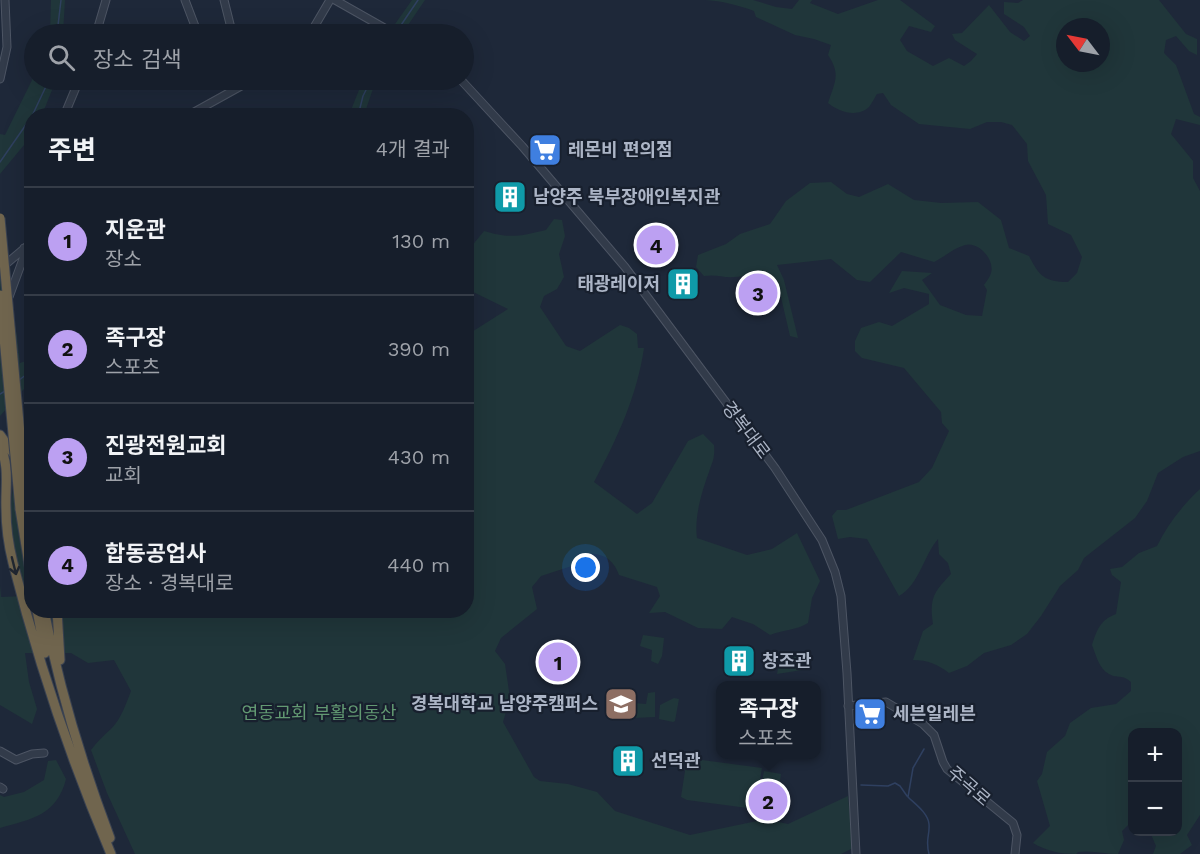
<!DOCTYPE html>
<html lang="ko">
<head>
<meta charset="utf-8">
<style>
	:root { --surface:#161e2b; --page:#232b37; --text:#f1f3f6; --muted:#9ea2a9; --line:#353c47; --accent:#bca0f2 }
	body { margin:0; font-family:"Work Sans","Noto Sans KR",sans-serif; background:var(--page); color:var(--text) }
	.controls { position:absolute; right:18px; bottom:18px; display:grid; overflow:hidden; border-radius:12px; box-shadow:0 6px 24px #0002 }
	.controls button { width:54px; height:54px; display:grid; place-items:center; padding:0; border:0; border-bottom:2px solid var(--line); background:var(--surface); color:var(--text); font:30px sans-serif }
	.compass { position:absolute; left:1056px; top:18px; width:54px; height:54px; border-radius:50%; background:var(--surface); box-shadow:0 6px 24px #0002; rotate:302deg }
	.you { position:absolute; left:586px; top:568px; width:21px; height:21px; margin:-15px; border:4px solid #fff; border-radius:50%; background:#1a73e8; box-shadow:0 0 0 9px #1a73e833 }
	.badge { display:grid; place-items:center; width:39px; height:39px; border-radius:50%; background:var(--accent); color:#111; font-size:20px; font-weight:700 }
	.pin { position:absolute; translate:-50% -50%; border:3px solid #fff; box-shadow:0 2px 6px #0006 }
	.popup { position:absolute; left:716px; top:681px; width:105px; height:78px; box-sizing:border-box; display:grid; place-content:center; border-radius:12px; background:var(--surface); filter:drop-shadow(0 2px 4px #0005); font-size:20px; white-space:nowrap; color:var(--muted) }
	.popup b { font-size:22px; color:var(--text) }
	.popup::after { content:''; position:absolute; left:50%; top:100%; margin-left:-12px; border:12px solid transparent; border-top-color:var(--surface) }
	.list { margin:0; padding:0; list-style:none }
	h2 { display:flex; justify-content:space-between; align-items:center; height:78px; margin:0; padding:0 24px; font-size:26px }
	h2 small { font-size:20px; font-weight:400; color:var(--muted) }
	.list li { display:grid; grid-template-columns:39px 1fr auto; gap:18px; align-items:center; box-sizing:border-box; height:108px; padding:0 24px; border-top:2px solid var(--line) }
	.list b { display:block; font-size:22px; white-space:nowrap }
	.list p { margin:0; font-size:20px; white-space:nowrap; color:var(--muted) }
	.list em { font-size:20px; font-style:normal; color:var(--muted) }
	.icon { flex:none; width:33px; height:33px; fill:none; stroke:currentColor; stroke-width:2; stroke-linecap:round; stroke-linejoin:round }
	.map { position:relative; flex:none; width:1200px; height:854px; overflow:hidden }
	.search { position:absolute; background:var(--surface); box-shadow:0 6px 24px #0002; left:24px; top:24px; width:450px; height:66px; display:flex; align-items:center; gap:15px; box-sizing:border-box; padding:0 21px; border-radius:33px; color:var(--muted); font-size:22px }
	.panel { position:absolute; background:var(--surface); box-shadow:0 6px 24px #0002; left:24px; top:108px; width:450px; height:510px; border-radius:24px }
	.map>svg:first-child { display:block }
</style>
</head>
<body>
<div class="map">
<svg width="1200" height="854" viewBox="0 0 1200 854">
	<rect width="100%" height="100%" fill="#1e2839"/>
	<path fill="#20363a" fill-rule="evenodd" d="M51 0H65L63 34H50Z
		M412 0H425L402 34H388Z
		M705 0H753L776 7 792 9 799 0H812L810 3 838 14 878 0H900L935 26 931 32 909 26 900 40 907 51 933 66 949 58 964 66 971 61 977 54 955 40 952 34 962 33 989 5 1010 32 1024 41 1030 36 1024 27 1004 14V2L1018 3 1023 0H1159L1186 34 1197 39V55L1189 51 1176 36 1166 40 1164 53 1176 65 1194 114 1200 117V125L1176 119 1171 134 1193 161V178L1200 191V451L1183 457 1158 473 1147 501 1135 518 1084 558 1078 570 1060 586 1041 616 1027 634 1011 645 984 653 967 666 949 673C937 664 928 660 913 660L923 631 933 624C929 598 934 592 951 574L948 563 939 554 938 539C924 555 919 585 899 596L867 539 850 537 838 539 832 516 837 510H846L919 482 932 468 949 431 942 423 941 412 904 368 862 358 855 351V341L861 328 879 322 892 326 929 304V294L904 288 889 293 902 271 932 273 922 280 940 305 966 315 982 316 987 290 984 285C986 282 990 277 991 273 995 259 978 241 965 245 954 248 944 257 934 262L901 252 870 282 857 280 831 259 777 265 784 280 798 338 790 336 777 280C755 268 754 276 734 277 723 278 717 274 704 276L696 267 698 255 726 244 740 234 770 224 786 201 810 183 831 182 847 194 859 197 888 184 914 200 941 203 978 202 1001 220 1009 248 1029 256C1039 276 1045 282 1068 282L1077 273 1082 257 1071 235 1048 224 1046 195 1028 161 1027 144 1012 125 1001 122H987L970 129 919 124 891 105 883 93 877 94C875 97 872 103 869 107 857 118 839 112 828 103 835 82 841 74 828 55L831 45 814 39 795 35 756 17 754 11C738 5 722 1 705 0ZM1065 27H1101V63H1065Z
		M34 76V80H56L42 115 32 116 31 134 29 139 0 174V134L5 135Z
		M363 80H376L364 115H349Z
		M554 219 562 220 565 236 559 254 564 277 557 289 544 296 540 307 566 346 580 351 620 325 629 328 637 334 638 348H644C637 396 617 439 594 482L637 514 652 503 688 441 703 434 714 445C715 458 713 460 709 472 702 491 694 517 697 538L747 555 772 549 797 533 820 581 812 598 808 623C797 630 783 630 770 635L753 624 732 617 722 629 698 628 665 612 649 613 660 596 657 587 619 575C612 555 598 552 578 554L575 565 541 576 532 587 537 609 501 638 495 651 505 664 510 698 503 722 534 777 540 781 568 784 597 792 615 811 690 835 757 821H774L788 824 848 796 853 848 841 854H135L107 793 91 750C97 742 103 736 111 729 121 719 126 704 131 691L114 660 88 663 71 653H25L29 682 37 709 32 724 0 705V585L1 597 25 596C15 558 2 509 19 471L31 485V531H18L30 596 31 597 32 610H466L467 335 508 309 467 289V252L484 231C510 239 521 236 546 230Z
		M0 247 17 336 20 363 32 359 31 381 0 416Z
		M1200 489V815L1187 835 1192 845 1180 854H1153L1156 846 1150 832H1178V732H1132V823H1130L1122 831 1124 840 1118 854C1104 854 1092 850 1078 852L1076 854C1061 854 1046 851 1033 843L1050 826 1037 781 1042 774 1047 752 1065 736 1070 723 1091 708 1116 704 1131 691V682C1122 674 1118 679 1109 674 1099 669 1096 655 1092 645 1097 630 1100 620 1116 614L1121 582 1112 575 1110 569 1122 567 1139 553 1157 546C1168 524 1182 506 1200 489Z
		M643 635 664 638 662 656 658 664 651 661 652 650 640 646Z
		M796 652 801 653 803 657 802 670 777 674 780 657 788 658 790 653Z
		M655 692V717L634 718 632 716 634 703 646 704 648 693Z
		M674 698 679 699 675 721 673 722 659 719 660 705Z
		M687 758 762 768 755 809 687 800 681 797Z
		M56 760 66 779C57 815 32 819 0 828V795L4 797 24 792 44 780 48 761Z
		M764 771 781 774 776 807 758 804Z"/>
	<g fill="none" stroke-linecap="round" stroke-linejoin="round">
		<path stroke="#2f4060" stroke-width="1.5" d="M397 31 418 0
			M57 34 61 0
			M32 116 49 80
			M358 116 363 96 371 80
			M0 162 32 116
			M18 381 32 370
			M0 394 5 391
			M924 749 913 768 908 797C915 804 928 813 929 824 930 836 925 839 929 854
			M861 785 888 786 895 783 900 786 907 796"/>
		<defs>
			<path id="minor" d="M185 0 198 34
				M224 0 231 28 229 34
				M335 0 395 34
				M96 34 106 0
				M310 34 330 0
				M0 79 7 47 5 0
				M461 80 522 146 625 267 775 468 822 540 835 572 841 596 847 673 856 854
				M64 116 79 80
				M187 116 252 80
				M0 269 32 242
				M9 297 23 259 24 248
				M848 706 886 702 923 724 934 735 943 762 947 769 1013 823 1017 835 1015 854
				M0 751 16 760 32 754 44 753
				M0 787 3 789"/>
			<path id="highway" d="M0 435 32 479
				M0 446C10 467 5 487 6 509 6 526 9 547 13 563 38 662 71 760 111 854
				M20 509 32 583
				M27 509 32 538
				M37 610 45 653
				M44 610C59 688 82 764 110 838
				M57 610 60 660"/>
		</defs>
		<use href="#minor" stroke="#4d5564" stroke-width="9"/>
		<use href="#highway" stroke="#3a4251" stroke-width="11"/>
		<use href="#minor" stroke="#323b4a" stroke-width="7"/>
		<use href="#highway" stroke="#70654e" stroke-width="9"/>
		<defs>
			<path id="highway-bridge" d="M0 218 27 509
				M0 295 20 509"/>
		</defs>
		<use href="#highway-bridge" stroke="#3a4251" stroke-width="11" stroke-linecap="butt"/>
		<use href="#highway-bridge" stroke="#70654e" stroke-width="9"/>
	</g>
	<defs><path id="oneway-shaft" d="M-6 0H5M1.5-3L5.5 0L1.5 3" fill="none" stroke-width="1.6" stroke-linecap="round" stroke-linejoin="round" transform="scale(1.5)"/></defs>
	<use stroke="#212731" href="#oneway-shaft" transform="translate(14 566) rotate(76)"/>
	<defs>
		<symbol id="supermarket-square" viewBox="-11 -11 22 22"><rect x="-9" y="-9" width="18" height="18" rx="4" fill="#3f7fe0" stroke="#18202e"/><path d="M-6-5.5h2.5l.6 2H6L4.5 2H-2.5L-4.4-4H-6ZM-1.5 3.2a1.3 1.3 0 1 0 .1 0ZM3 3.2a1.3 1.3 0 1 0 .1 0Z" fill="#fff"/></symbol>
		<symbol id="building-square" viewBox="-11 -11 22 22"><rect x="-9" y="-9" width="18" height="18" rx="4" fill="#0f9aa8" stroke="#18202e"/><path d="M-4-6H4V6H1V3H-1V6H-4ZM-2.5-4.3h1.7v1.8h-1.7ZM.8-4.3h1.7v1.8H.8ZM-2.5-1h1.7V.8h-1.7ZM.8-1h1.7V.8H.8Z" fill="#fff"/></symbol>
		<symbol id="university-square" viewBox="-11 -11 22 22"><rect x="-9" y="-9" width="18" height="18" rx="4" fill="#8d6e63" stroke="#18202e"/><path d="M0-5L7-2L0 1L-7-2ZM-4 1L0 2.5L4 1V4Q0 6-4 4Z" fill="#fff"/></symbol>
	</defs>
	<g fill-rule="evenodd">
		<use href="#supermarket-square" x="526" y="131" width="38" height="38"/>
		<use href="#building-square" x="491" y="178" width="38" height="38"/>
		<use href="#building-square" x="664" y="265" width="38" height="38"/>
		<use href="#building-square" x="720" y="642" width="38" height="38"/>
		<use href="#university-square" x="602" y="685" width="38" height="38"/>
		<use href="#supermarket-square" x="851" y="695" width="38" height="38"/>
		<use href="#building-square" x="609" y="742" width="38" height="38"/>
	</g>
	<g text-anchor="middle" stroke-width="4.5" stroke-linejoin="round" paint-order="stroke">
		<g font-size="18" font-weight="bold" fill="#acb5c6" stroke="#18202e" text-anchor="start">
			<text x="568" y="156">레몬비 편의점</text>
			<text x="533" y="203">남양주 북부장애인복지관</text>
			<text x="660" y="290" text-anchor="end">태광레이저</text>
			<text x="762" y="667">창조관</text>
			<text x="598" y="710" text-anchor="end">경복대학교 남양주캠퍼스</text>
			<text x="893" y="720">세븐일레븐</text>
			<text x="651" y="767">선덕관</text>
		</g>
		<g font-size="18" fill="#acb5c6" stroke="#18202e">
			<text transform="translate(746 430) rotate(53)" y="6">경복대로</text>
			<text transform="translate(969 786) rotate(41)" y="6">주곡로</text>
		</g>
		<g font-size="18" fill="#629972" stroke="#18202e">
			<text x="319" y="719">연동교회 부활의동산</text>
		</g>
	</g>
</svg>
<div class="controls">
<button>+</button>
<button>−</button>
</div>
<svg class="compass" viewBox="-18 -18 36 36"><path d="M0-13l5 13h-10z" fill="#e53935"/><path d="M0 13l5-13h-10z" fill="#9ea2a9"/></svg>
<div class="you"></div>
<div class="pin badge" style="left:558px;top:662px">1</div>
<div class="pin badge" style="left:768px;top:801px">2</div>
<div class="popup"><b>족구장</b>스포츠</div>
<div class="pin badge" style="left:758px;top:293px">3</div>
<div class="pin badge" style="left:656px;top:245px">4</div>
<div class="search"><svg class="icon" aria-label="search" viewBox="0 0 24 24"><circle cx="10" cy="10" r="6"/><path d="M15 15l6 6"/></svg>장소 검색</div>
<section class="panel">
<h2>주변<small>4개 결과</small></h2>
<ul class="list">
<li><span class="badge">1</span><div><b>지운관</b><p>장소</p></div><em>130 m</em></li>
<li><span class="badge">2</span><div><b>족구장</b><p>스포츠</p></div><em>390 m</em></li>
<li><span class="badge">3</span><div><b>진광전원교회</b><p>교회</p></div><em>430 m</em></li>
<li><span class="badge">4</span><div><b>합동공업사</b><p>장소 · 경복대로</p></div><em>440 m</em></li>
</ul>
</section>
</div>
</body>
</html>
